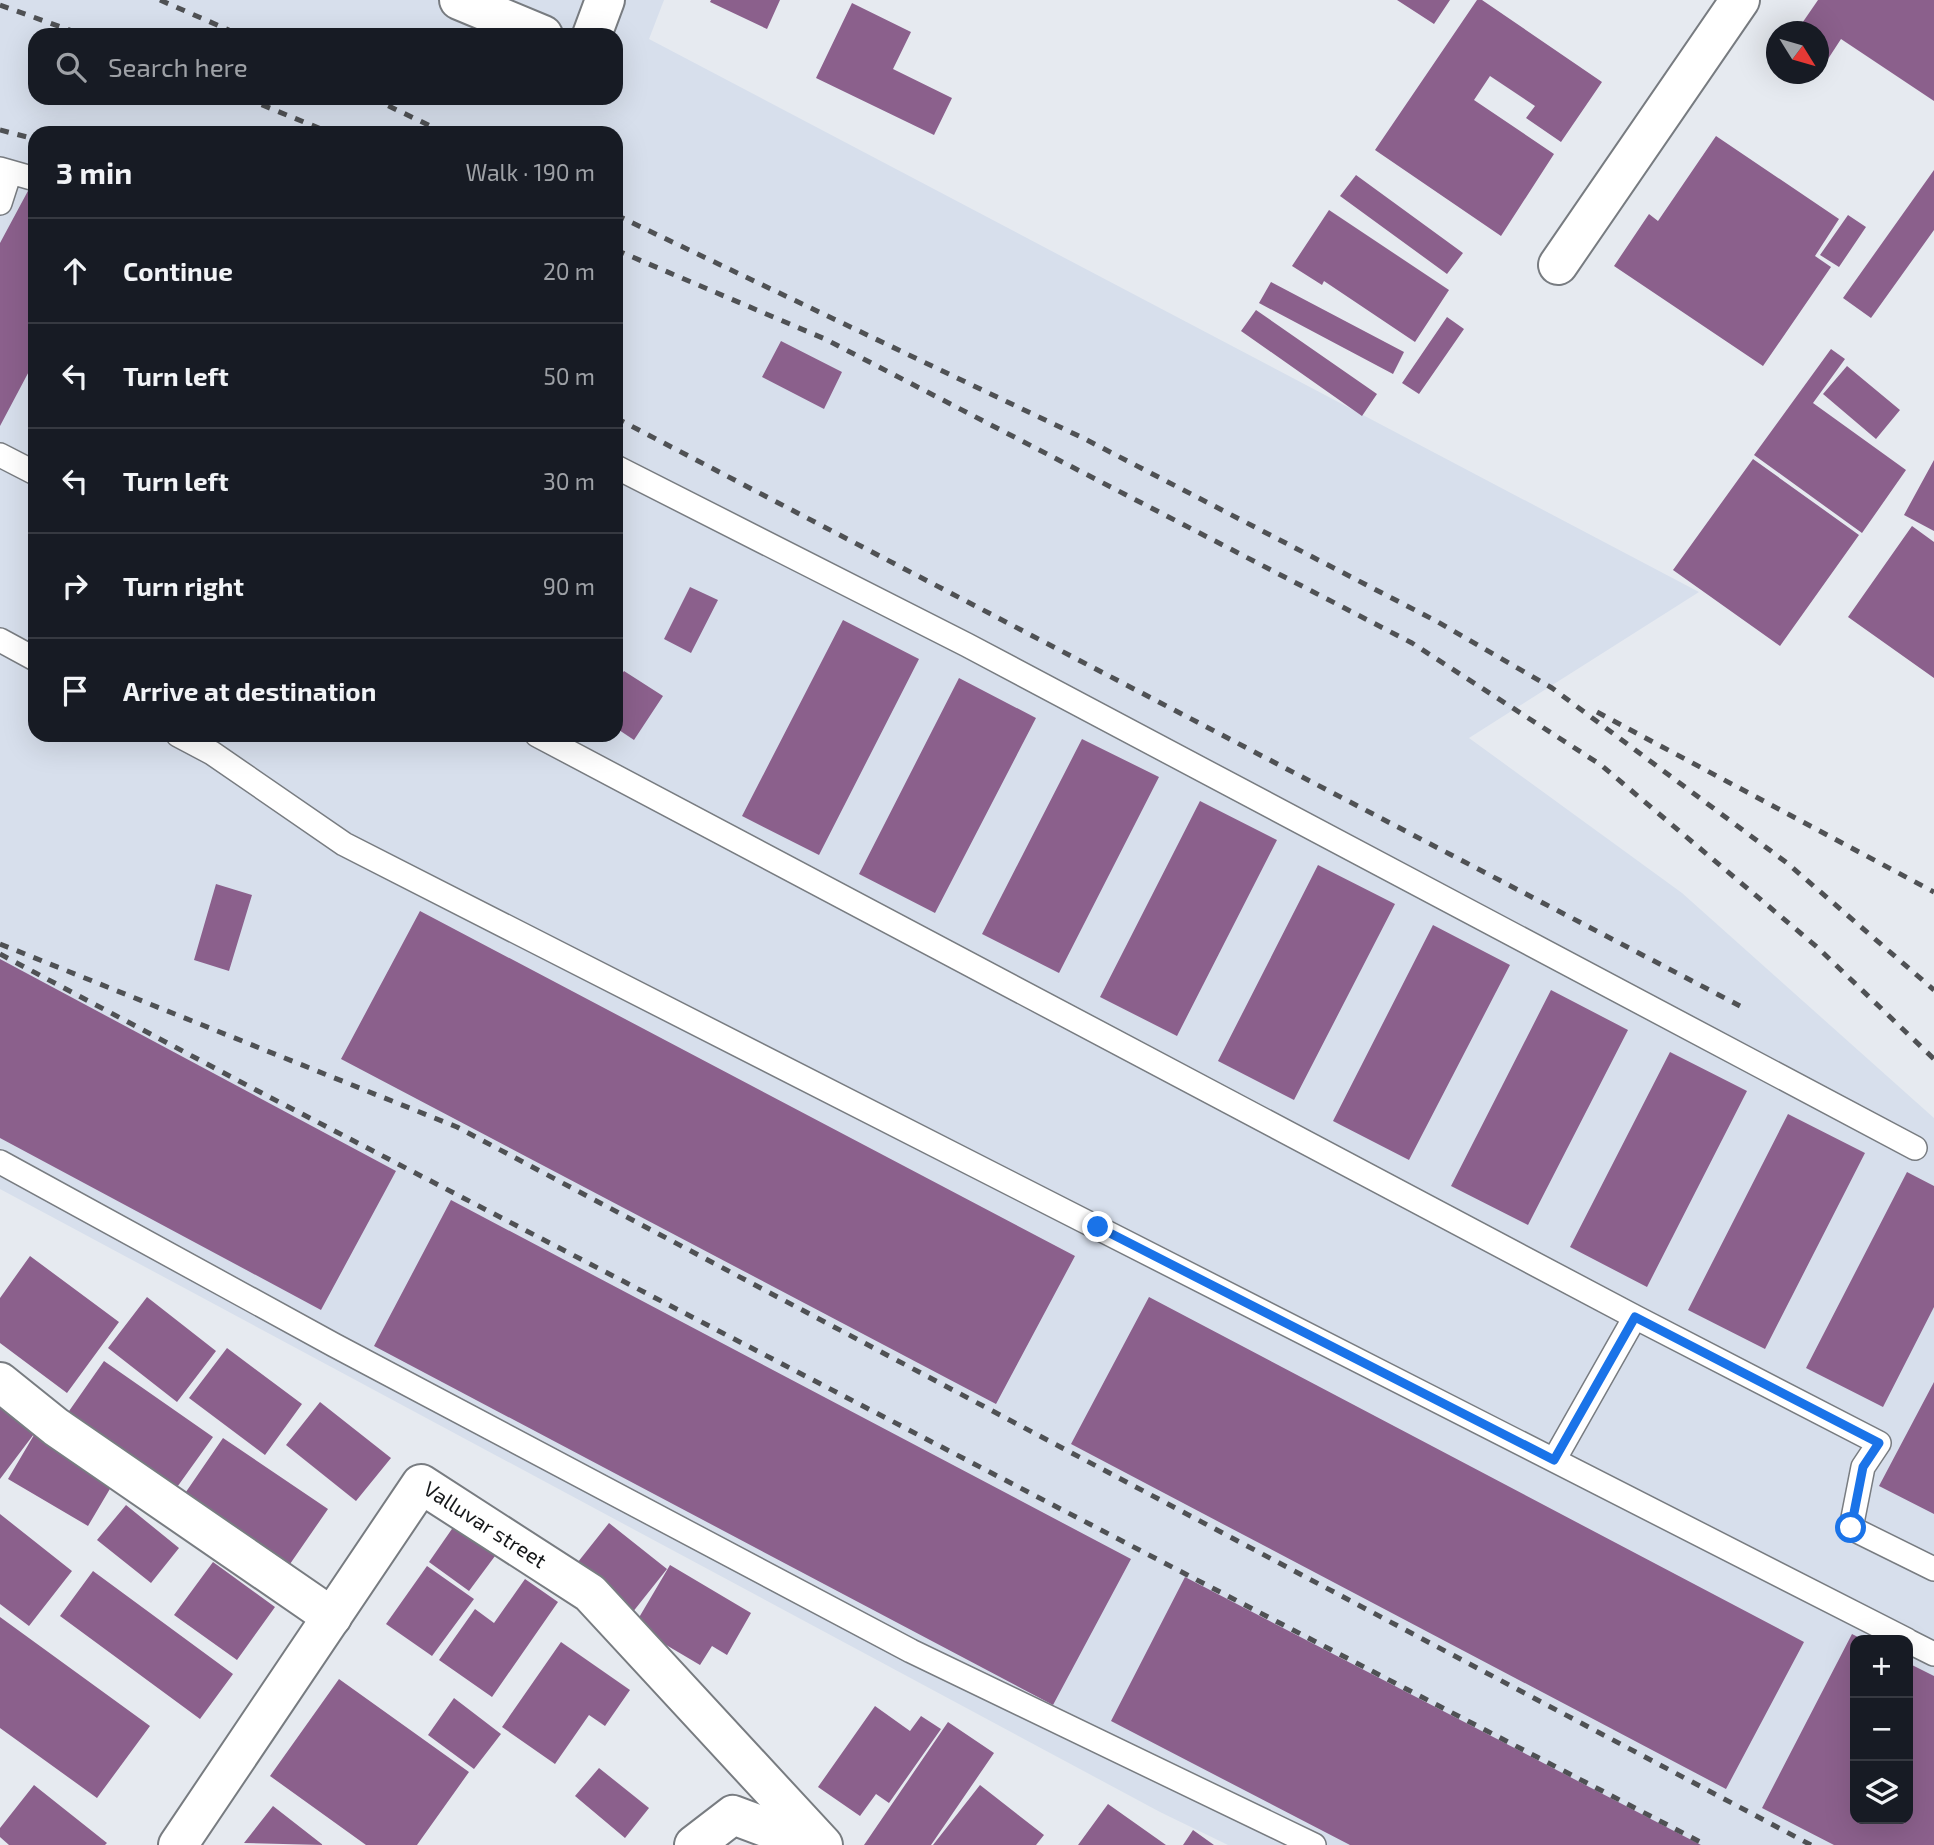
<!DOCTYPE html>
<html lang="en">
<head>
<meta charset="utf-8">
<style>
	:root { --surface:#171b24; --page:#20242c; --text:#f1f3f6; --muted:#9ea1a6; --line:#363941 }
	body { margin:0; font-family:"Exo 2",sans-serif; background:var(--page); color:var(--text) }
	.controls { position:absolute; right:21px; bottom:21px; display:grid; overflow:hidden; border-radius:14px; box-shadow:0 7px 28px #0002 }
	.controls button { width:63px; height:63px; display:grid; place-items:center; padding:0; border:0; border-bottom:2px solid var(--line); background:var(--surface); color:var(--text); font:35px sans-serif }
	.compass { position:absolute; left:1766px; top:21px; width:63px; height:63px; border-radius:50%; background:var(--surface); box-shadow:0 7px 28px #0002; rotate:127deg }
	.stop { position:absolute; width:21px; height:21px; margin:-16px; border:5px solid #1a73e8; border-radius:50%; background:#fff }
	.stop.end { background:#1a73e8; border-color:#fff; box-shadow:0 2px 7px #0008 }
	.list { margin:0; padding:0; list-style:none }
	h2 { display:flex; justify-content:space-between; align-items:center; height:91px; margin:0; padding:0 28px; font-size:30px }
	h2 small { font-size:23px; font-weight:400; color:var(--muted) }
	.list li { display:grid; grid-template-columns:46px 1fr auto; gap:21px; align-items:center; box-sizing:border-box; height:105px; padding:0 28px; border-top:2px solid var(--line) }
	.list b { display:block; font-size:26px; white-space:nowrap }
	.list em { font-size:23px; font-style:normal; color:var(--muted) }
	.icon { flex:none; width:38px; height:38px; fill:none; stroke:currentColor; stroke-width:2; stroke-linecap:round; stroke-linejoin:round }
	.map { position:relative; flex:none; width:1934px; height:1845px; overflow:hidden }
	.search { position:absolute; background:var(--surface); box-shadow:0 7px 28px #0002; left:28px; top:28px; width:595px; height:77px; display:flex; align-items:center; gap:18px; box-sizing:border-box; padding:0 24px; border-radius:21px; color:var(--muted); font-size:26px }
	.panel { position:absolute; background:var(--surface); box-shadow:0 7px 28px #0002; left:28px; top:126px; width:595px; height:616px; border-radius:21px }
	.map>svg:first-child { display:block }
</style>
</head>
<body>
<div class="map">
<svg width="1934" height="1845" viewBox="0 0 1934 1845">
	<rect width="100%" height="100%" fill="#e6eaf0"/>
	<path fill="#d7dfec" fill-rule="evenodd" d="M0 0H664L649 39 1699 592 1469 738 1682 893 1934 1118V1845H1228L1160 1812 0 1189ZM35 35H616V98H35ZM35 133H616V735H35ZM1855 1640H1908V1819H1855Z"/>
	<path fill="#8b608c" d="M711 0H780L767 29 710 2Z
		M1397 0H1450L1434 24Z
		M1477 0H1482L1602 82 1561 142 1526 118 1535 106 1490 76 1474 100 1554 154 1501 236 1375 150Z
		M1818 0H1934V101L1841 39 1828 59 1818 53V32H1796Z
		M852 3 911 32 893 69 952 98 934 135 816 78Z
		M1716 136 1839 219 1815 256 1831 267 1763 366 1614 266 1649 214 1658 221Z
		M1934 170V230L1871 318 1843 298Z
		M1356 175 1463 253 1447 274 1340 196Z
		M29 189 35 192V360L0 426V243Z
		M1329 210 1449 290 1415 342 1324 281 1322 285 1292 266Z
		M1848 215 1866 227 1839 267 1820 255Z
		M1271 282 1404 352 1393 374 1259 303Z
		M1256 310 1377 394 1362 416 1241 331Z
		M1447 317 1464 329 1419 394 1402 383Z
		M781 341 842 372 824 409 762 377Z
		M1831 349 1845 359 1813 403 1906 470 1862 533 1754 455Z
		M1847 366 1900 410 1876 439 1823 394Z
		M1753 459 1859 535 1780 646 1673 570Z
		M1934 460V531L1904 515Z
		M1912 526 1934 542V678L1848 617Z
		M690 587 718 600 691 653 664 639Z
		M843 620 919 659 819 855 742 816Z
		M624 671 663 696 634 740 616 728V683Z
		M959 678 1036 718 935 913 859 874Z
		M1082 739 1159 777 1059 973 982 934Z
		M1200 801 1277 840 1177 1036 1100 997Z
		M1318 865 1395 904 1294 1100 1218 1061Z
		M216 884 252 895 229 971 194 960Z
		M420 911 1075 1256 996 1404 341 1059Z
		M1433 925 1510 965 1409 1160 1333 1121Z
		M0 959 396 1171 321 1310 0 1138Z
		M1551 990 1628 1030 1528 1225 1451 1186Z
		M1670 1052 1747 1091 1647 1287 1570 1247Z
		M1788 1114 1865 1153 1765 1349 1688 1310Z
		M1907 1172 1934 1186V1307L1883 1407 1806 1368Z
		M451 1200 1131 1559 1053 1705 374 1346Z
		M30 1256 119 1322 67 1393 0 1343V1298Z
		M147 1297 216 1351 177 1402 108 1348Z
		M1149 1297 1804 1642 1726 1789 1071 1444Z
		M227 1348 302 1404 265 1455 189 1398Z
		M104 1361 213 1437 175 1490 67 1414Z
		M1934 1382V1514L1879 1486Z
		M0 1393 37 1430 0 1479Z
		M320 1402 391 1458 356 1501 286 1445Z
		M34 1435 114 1482 88 1526 8 1479Z
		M223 1438 328 1509 281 1577 177 1505Z
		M126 1505 179 1548 151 1583 97 1540Z
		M0 1514 72 1571 29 1626 0 1604Z
		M609 1523 667 1569 632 1613 574 1567Z
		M454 1526 495 1556 469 1591 429 1562Z
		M213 1562 275 1607 237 1660 174 1615Z
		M670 1565 751 1613 727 1655 712 1646 700 1665 634 1626Z
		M427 1566 474 1599 432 1656 386 1624Z
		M93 1571 233 1674 200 1719 60 1616Z
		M1185 1577 1701 1845H1350L1111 1721Z
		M525 1579 558 1602 492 1697 439 1660 475 1609 494 1623Z
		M0 1617 150 1726 97 1798 0 1728Z
		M1852 1634 1864 1640H1855V1819H1908V1663L1934 1676V1845H1834L1762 1808Z
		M561 1642 630 1690 605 1726 589 1715 555 1764 502 1727Z
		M339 1679 469 1772 417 1845H366L270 1776Z
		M454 1698 501 1734 474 1769 428 1735Z
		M875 1706 910 1731 921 1716 941 1729 889 1803 876 1794 860 1816 818 1787Z
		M948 1722 994 1753 931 1845H864Z
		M599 1768 649 1808 625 1838 575 1796Z
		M34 1785 107 1843 105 1845H9L0 1837V1828Z
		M980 1785 1044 1835 1036 1845H933Z
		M1108 1804 1166 1845H1078Z
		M273 1806 323 1845 244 1843Z
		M1193 1830 1214 1845H1183Z"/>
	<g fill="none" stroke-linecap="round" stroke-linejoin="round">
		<defs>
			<path id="lane" d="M0 169 35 179
				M0 203 10 172
				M0 455 35 473
				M616 467 967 645 1915 1148
				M0 640 35 659
				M178 735 212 753 344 844 1907 1640
				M537 735 1635 1317 1879 1443 1863 1467 1851 1528 1934 1569
				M0 1162 334 1345 911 1651 1314 1845
				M1554 1460 1635 1317
				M1908 1641 1934 1654"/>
			<g id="street">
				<path d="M459 0 543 35"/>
				<path d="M592 35 605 0"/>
				<path d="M1558 265 1740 0"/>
				<path d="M0 1382 56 1427 332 1617"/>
				<path id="s1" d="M178 1845 421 1484 590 1593 823 1845"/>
			</g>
			<path id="secondary" d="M694 1845 733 1815 813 1845"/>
		</defs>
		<use href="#lane" stroke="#787c81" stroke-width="26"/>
		<use href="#street" stroke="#787c81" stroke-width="42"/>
		<use href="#secondary" stroke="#787c81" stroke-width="42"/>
		<use href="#lane" stroke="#fff" stroke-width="23"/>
		<use href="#street" stroke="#fff" stroke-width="38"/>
		<use href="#secondary" stroke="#fff" stroke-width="38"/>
		<path stroke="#4f5154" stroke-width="5" stroke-dasharray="9 9" stroke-linecap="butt" d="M160 0 240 35
			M0 5 83 35
			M245 98 331 133
			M372 98 445 133
			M0 130 35 139
			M616 215 1085 439 1438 622 1552 688 1787 863 1934 990
			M616 250 825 339 1412 643 1601 765 1817 947 1934 1059
			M616 418 1740 1006
			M1597 712 1934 892
			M0 944 457 1127 1811 1845
			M0 954 256 1090 1706 1845"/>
	</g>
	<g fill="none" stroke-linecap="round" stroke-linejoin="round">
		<path stroke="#1a73e8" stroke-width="9" d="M1098 1227 1554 1460 1635 1317 1879 1443 1863 1467 1851 1528"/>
	</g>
	<g text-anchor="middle" stroke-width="7" stroke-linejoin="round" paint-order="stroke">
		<g font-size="21" fill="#16181a" stroke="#fff">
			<text dy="7" stroke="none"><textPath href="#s1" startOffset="511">Valluvar street</textPath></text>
		</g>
	</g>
</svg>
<div class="controls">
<button>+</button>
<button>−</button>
<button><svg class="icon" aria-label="layers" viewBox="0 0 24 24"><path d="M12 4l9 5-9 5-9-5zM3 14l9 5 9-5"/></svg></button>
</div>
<svg class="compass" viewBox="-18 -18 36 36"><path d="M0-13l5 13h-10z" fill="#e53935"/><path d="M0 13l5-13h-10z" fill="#9ea1a6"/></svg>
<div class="stop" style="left:1851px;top:1528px"></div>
<div class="stop end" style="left:1098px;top:1227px"></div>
<div class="search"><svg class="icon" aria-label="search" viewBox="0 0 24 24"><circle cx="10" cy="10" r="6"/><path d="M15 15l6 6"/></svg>Search here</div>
<section class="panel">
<h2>3 min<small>Walk · 190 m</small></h2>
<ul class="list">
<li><svg class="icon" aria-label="ahead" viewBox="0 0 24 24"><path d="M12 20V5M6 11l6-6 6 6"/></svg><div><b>Continue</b></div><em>20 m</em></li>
<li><svg class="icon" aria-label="left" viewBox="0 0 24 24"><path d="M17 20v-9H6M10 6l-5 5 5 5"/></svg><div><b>Turn left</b></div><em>50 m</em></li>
<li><svg class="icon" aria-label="left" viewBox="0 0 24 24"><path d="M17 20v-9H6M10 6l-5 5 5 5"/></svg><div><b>Turn left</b></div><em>30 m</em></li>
<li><svg class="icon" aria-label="right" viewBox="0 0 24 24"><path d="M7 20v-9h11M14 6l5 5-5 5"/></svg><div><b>Turn right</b></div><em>90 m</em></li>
<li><svg class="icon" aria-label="arrive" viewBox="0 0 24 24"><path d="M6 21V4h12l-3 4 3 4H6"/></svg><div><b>Arrive at destination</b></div></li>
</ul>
</section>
</div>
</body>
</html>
